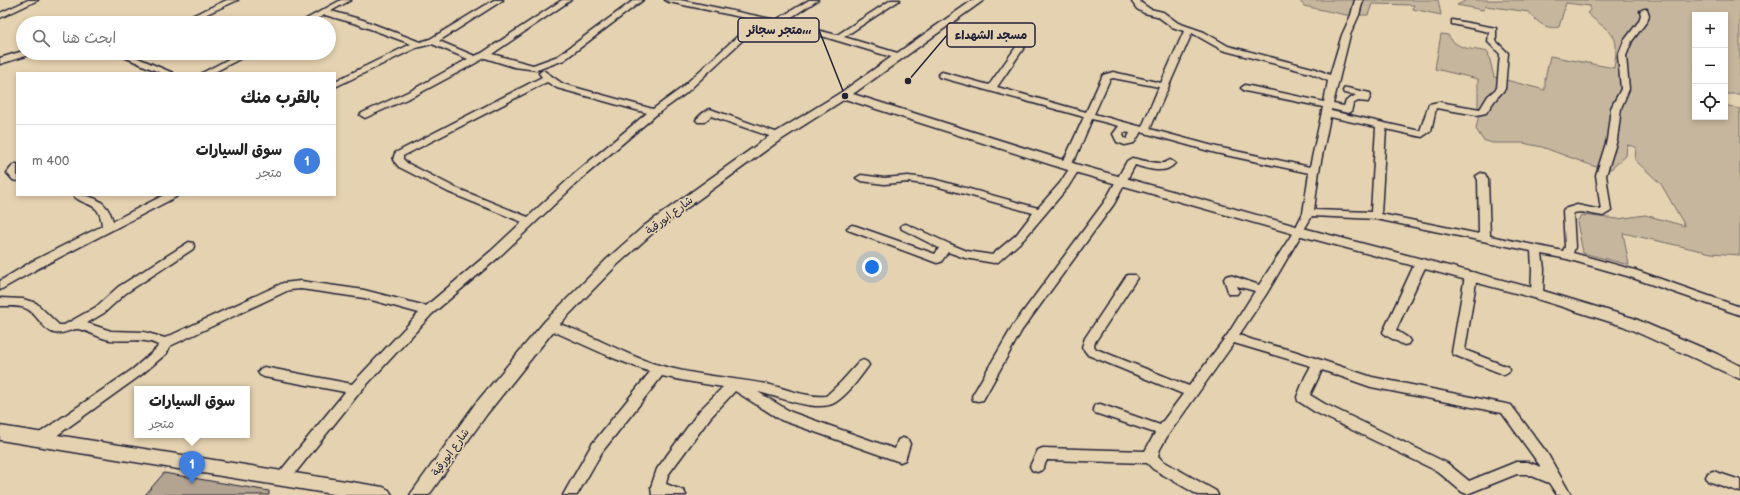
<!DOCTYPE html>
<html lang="ar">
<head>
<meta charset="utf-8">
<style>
	:root { --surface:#fff; --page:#f2f2f2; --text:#222; --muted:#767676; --line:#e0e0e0; --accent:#db2777 }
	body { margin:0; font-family:"Balsamiq Sans","Playpen Sans Arabic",sans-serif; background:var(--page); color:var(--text); direction:rtl }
	.controls { position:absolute; right:12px; top:12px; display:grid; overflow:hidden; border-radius:0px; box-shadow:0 2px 6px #0003 }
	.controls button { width:36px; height:36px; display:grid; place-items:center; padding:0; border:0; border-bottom:1px solid var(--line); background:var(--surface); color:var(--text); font:20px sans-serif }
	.you { position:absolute; left:872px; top:267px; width:14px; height:14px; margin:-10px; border:3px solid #fff; border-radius:50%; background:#1a73e8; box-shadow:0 0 0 6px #1a73e833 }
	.badge { display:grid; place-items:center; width:26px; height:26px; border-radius:50%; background:var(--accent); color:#fff; font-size:13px; font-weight:700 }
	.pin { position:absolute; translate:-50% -33px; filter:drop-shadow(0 1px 2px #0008) }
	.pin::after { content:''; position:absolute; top:21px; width:14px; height:12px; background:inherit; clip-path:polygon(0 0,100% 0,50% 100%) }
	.popup { position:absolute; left:134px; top:386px; width:116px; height:52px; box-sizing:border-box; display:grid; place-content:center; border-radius:0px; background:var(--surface); filter:drop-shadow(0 1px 3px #0005); font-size:13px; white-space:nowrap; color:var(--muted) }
	.popup b { font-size:15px; color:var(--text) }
	.popup::after { content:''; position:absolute; left:50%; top:100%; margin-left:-8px; border:8px solid transparent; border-top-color:var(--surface) }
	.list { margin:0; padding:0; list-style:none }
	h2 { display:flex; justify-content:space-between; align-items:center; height:52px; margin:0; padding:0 16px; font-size:17px }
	h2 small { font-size:13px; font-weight:400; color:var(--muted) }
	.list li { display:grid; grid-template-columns:26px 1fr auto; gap:12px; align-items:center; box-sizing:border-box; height:72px; padding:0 16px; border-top:1px solid var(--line) }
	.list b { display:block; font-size:15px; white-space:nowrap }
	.list p { margin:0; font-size:13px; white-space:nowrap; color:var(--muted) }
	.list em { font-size:13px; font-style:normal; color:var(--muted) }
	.icon { flex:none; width:22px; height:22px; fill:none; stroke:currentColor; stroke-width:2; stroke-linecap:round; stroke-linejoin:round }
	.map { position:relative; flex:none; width:1740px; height:495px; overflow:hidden; direction:ltr }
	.search { position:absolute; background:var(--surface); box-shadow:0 2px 6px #0003; left:16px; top:16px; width:320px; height:44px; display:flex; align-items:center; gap:10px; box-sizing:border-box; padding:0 14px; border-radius:22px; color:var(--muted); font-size:15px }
	.panel { position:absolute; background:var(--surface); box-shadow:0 2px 6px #0003; left:16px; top:72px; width:320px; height:124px; border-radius:0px; direction:rtl }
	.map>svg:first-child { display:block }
</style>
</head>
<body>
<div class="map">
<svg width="1740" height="495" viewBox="0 0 1740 495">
	<rect width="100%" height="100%" fill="#e5d2b0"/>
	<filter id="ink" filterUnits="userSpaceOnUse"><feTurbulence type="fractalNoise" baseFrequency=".025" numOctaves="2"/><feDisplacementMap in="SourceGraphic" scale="8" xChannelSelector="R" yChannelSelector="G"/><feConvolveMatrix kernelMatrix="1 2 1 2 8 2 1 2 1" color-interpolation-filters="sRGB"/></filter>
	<g filter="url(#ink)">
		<path fill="#c6b69d" stroke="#746c6c" d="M1299 0H1438L1441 15 1413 9 1414 5 1372 4 1368 15H1346L1304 6Z
			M1467 0H1740V94H1725V15H1695V117H1725V105L1740 109V255L1711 253 1623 233 1629 265 1583 253 1577 222 1581 215 1618 219 1645 215 1685 226 1661 184 1635 160 1636 147 1627 145 1626 156 1611 169 1596 167 1542 147 1523 143H1492L1483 140 1476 129 1478 119V79L1435 69 1441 34 1448 35C1458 51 1472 48 1488 52L1494 77 1545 90V79L1550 56 1614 68C1620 29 1613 37 1587 13L1590 10V6L1566 3 1559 27C1547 30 1536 22 1529 12L1486 6 1483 10 1457 5Z"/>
		<path fill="#b2a491" stroke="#22223b" d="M164 473 269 491V495H145Z"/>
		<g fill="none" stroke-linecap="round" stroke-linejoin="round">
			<defs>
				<path id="minor" d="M28 0H38L0 18V13Z
					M227 0H238L187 23H176Z
					M341 0H351L331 11 363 20 420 42 430 39 494 0H503L439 41 475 56 482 53 562 0H571L492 54 533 65 558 56 634 0H643L564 60 537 70 514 67 485 58 418 94 365 118 360 115 362 113 412 90 468 59 432 44 416 48 335 87V81L411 44 357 24 325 15 309 23H299Z
					M665 0H680L776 20 809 0H818L784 22 837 35 891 0H900L844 37 901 54 902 56 898 59 805 31 762 22 685 94 657 114 581 179 499 257 432 314 360 392 288 482 283 484 278 482 276 478 278 474 345 392 264 377 260 375 258 372 260 369 264 367 352 384 419 313 364 298 301 289 289 290 170 346 167 353 141 375 45 444 40 445 35 444 33 440 35 436 133 369 157 348 158 345C144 337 126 342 110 340 99 338 89 331 78 329 72 328 64 335 54 333 43 330 37 314 27 309 20 305 8 306 0 306V298L23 299 36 303 59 325H64L96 307 118 287 189 242 193 243 194 246 193 249 126 293 104 313 87 323 111 331 144 332 165 338 283 283 301 281 364 290 426 306 491 251 522 222 448 192 399 167 393 160 395 153 542 77 539 73 543 70 563 84 653 109 679 90 755 20 669 2ZM547 82 557 88 647 113 573 175 528 217 456 188 407 163 403 159V156Z
					M1133 0H1141L1140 2 1150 9 1163 12 1178 23 1204 32 1228 46 1316 69 1330 75 1342 35 1351 15 1355 0H1363L1359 15 1350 35 1333 104 1344 106 1346 101 1356 95 1344 93 1343 91 1344 89 1347 88 1370 93 1371 95 1368 102 1358 101 1353 104 1351 112 1348 113 1331 109V111L1420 131 1429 104 1439 102 1480 109 1488 96 1497 88 1500 54 1488 42 1489 32 1452 24V20L1496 28V41L1508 53 1505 89 1495 100 1486 113 1477 115 1436 108 1431 131 1422 137 1386 129 1381 214 1479 234 1478 180 1476 176 1481 173 1485 174 1488 180 1490 236 1563 251 1565 247 1563 211 1564 209 1577 205 1601 210 1596 175 1607 140 1611 108 1621 89 1618 56 1624 41 1639 21 1641 15 1640 11 1644 9H1647L1649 15 1647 21 1632 41 1626 56 1629 89 1621 108 1617 140 1606 175 1611 211 1603 216 1581 212 1573 213 1575 247 1573 253 1635 270 1740 307V315L1627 276 1567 259 1542 254 1544 269 1543 294 1541 297H1533L1531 294 1532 269 1531 251 1376 219 1312 216 1267 293 1239 335 1253 340 1294 351 1372 377 1511 405 1547 453 1571 495H1557L1549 483 1527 474H1517L1467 494 1462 492 1437 471 1315 412 1298 401 1297 397 1305 377 1311 366 1234 343 1168 435 1160 449 1158 456 1163 461 1216 491 1218 495H1198L1153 469 1147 463 1047 460 1042 470 1037 472 1032 470 1030 466 1038 450 1043 448 1145 451 1155 433 1095 413 1093 409 1095 405 1100 404 1160 425 1183 394 1088 355 1082 347 1085 338 1127 275H1135L1137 278 1095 342 1094 346 1096 349 1189 386 1228 334 1255 291 1237 286 1239 291 1237 294H1229L1224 279 1226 276 1230 275 1259 285 1294 231 1303 213 1309 173 1216 153 1141 132 1134 143 1125 145 1117 142 1113 134 1119 126 1092 119 1076 157 1068 167H1060L1059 165 1066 156 1084 117 939 77 938 75 942 72 989 85 1021 40H1024L1028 42 997 87 1086 112 1103 75 1113 72 1161 83 1184 31 1172 27 1157 16 1144 13 1137 9 1132 2ZM1192 33 1222 50 1310 73 1328 81 1324 102 1245 85 1241 88 1245 91 1323 107 1310 167 1217 147 1150 129ZM1113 78 1159 87 1142 127 1094 114 1110 79ZM1330 117 1376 127 1371 212 1314 210 1319 171ZM1124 132 1130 133 1127 139 1124 138 1123 134ZM1322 370 1371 387 1502 413 1541 467 1528 462H1516L1469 481 1447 463 1325 404 1310 395Z
					M23 51V53H30L29 55 0 64V58Z
					M115 53H126L173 73H161Z
					M240 53H251L213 73H202Z
					M710 109 781 134 783 136 781 138H775L711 116 704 122H698L696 120C699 116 705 111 710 109Z
					M1132 158C1141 160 1156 164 1164 163 1166 162 1168 161 1170 160L1175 163C1166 175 1147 169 1135 165L1114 204 1022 330 983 400 978 401 973 400 972 396 1014 324 1105 201 1127 161Z
					M17 164V181L13 180 7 173 13 165Z
					M1075 165 1080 168 1068 187 1024 239 998 262 994 263 965 258 948 252 941 262 937 263 848 230 847 228 852 225 856 226 935 254 939 248 902 229 901 227 902 225 906 224 950 244 967 251 992 255 1016 235 1033 213 932 185 908 182 884 184 861 181 856 178 861 175 884 178 908 176 933 179 1038 208 1060 183 1071 166Z
					M73 195C93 195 107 200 113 221L164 195H177L176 197 39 268 0 290V281L31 262 102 226C100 199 84 208 73 195Z
					M1421 259 1425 260 1427 263 1396 330 1408 338 1410 341 1408 344 1404 345 1385 335 1383 332 1415 263 1417 260Z
					M1471 272 1475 273 1477 276 1465 350 1508 367 1510 370 1508 373 1504 375 1500 373 1454 355 1452 352 1465 276 1467 273Z
					M550 321C585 331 617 351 652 363 689 375 728 377 766 384 785 388 806 398 826 396L841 382 859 362 863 360 867 362 869 365 867 368C858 380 848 394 836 402 818 414 778 396 758 392L791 412 895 449 898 440 903 438 908 440 910 444 905 460 900 462 781 420 735 391 710 418 668 475 666 484 684 491 686 495H652L651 487 657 469 700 410 723 387 686 381 662 376 602 452 577 495H563L592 444 650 372 613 358 546 328 544 325 546 322Z
					M1713 471 1740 480V492L1708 481 1706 477 1708 473Z"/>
				<path id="major" d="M973 0H984L853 94 1079 165 1303 228 1537 289 1633 318 1717 354 1740 366V379L1623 326 1534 298 1294 234 1071 171 845 99 776 143 654 232 617 265 555 329 487 414 429 495H410L475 404 545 321 607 259 644 226 768 137 840 93Z
					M0 426 383 487 389 490 392 495H338L0 440Z"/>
			</defs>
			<use href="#minor" stroke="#22223b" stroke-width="3"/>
			<use href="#major" stroke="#22223b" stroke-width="3"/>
			<use href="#minor" fill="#e5d2b0" fill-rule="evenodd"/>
			<use href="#major" fill="#e5d2b0" fill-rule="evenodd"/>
		</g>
	</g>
	<g text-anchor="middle" stroke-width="3.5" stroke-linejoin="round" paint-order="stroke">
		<g font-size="11" fill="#22223b" stroke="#e5d2b0">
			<text transform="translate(669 215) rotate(-37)" y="4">شارع ابورقية</text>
			<text transform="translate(450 452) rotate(-54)" y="4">شارع ابورقية</text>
		</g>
	</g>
	<path fill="none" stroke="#22223b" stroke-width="1.5" d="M845 96L819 30M908 81L947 35"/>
	<g fill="#22223b" stroke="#e5d2b0" stroke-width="1.5">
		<circle cx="845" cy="96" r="4"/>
		<circle cx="908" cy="81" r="4"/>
	</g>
	<g fill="#e5d2b0" stroke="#22223b" stroke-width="1.5">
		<rect x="738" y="18" width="81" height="24" rx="4"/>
		<rect x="947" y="23" width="88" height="24" rx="4"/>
	</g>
	<g font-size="12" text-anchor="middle" font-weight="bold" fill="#22223b">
		<text x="779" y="34">متجر سجائر،،،</text>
		<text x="991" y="39">مسجد الشهداء</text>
	</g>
</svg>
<div class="controls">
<button>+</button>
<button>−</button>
<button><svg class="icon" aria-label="locate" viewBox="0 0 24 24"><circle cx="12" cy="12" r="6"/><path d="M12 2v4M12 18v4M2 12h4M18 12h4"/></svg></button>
</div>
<div class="you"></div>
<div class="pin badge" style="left:192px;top:484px;background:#3f7fe0">1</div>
<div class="popup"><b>سوق السيارات</b>متجر</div>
<div class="search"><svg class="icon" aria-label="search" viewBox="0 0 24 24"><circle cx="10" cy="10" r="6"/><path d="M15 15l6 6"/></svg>ابحث هنا</div>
<section class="panel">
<h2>بالقرب منك<small></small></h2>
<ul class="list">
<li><span class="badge" style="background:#3f7fe0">1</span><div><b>سوق السيارات</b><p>متجر</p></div><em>400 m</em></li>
</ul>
</section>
</div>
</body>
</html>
